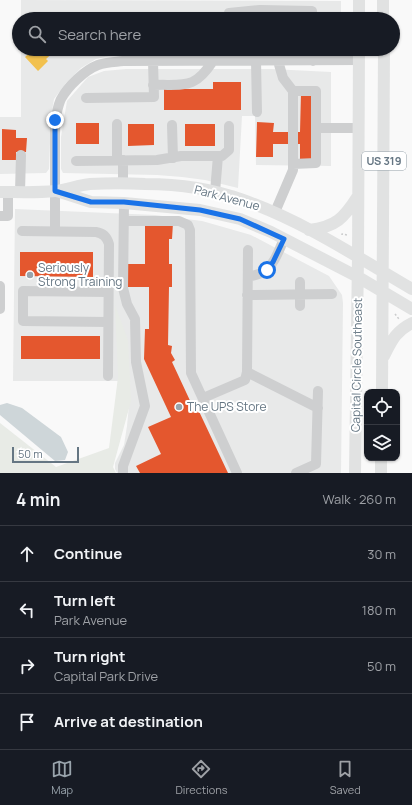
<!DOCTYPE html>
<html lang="en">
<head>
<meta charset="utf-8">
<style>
	:root { --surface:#171b24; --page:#242831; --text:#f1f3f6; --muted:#9ea1a6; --line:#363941; --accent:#99a4ac }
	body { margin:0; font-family:Manrope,sans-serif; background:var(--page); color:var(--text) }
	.controls { position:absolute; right:12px; bottom:12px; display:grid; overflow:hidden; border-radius:8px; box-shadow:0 1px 3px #0004 }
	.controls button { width:36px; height:36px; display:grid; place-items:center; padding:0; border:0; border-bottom:1px solid var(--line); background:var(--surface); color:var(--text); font:20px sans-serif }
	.scale { position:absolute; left:12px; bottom:10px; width:67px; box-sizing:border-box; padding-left:4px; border:2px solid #657683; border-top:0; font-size:11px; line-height:14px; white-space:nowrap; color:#657683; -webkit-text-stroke:3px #fff; paint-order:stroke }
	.stop { position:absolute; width:12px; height:12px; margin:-9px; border:3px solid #1a73e8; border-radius:50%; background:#fff }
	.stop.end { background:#1a73e8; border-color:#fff; box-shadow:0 1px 4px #0008 }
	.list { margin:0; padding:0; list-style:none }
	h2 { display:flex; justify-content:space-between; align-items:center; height:52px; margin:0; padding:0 16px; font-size:17px }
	h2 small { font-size:13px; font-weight:400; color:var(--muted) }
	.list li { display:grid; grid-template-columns:26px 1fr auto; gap:12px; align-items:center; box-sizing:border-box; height:56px; padding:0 16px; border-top:1px solid var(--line) }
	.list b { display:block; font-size:15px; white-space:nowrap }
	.list p { margin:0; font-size:13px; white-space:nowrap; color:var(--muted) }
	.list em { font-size:13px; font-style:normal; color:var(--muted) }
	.icon { flex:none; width:22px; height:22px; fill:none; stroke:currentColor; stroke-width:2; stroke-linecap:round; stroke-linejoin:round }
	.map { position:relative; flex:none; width:412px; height:473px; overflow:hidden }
	.search { position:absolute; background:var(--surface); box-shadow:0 1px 3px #0004; left:12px; right:12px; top:12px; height:44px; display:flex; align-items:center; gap:10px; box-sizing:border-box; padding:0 14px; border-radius:22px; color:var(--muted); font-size:15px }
	.sheet { height:276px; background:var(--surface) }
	nav { display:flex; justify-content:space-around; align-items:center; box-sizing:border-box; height:56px; border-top:1px solid var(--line); background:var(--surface); font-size:11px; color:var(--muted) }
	nav a { display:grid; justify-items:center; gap:2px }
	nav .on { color:var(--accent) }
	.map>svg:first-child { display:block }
</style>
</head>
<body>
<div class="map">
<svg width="412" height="473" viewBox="0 0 412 473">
	<rect width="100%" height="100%" fill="#f9f9f9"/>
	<path fill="#e8e9e9" d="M21 0 341 1V19H21Z
		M21 49H337L333 53 325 54 121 53 96 59 81 68 66 83 54 99 51 117 49 169 46 173 0 174V117H21Z
		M126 69H271L331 72V166L256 165 255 116H242L238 188 205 180 182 177 157 175 63 173 61 169V137L67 101 88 77 104 71Z
		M15 209 155 215 202 221 251 235 329 276 342 295 343 303 341 473H117L115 469V463L124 445 127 426 129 405 126 381H13Z"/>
	<path fill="#e8ebe6" d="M115 305 128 340 131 401 113 467 116 473H0V423L56 467 109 448 118 377Z"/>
	<path fill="#ced6d9" d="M7 403 22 408 61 437 68 452 65 460 55 461 0 415V405Z"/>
	<path fill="#f2c14e" d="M107 14H147V19H91V17H107Z
		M165 15H214V19H165Z
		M34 49H57L46 59 48 61 38 71 25 57Z"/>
	<path fill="#e4572e" d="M213 82H241V110H164V89H213Z
		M301 93 312 94V161H300V144H273V157H256L257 122 274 123 273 132H300Z
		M76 123H99V144H76Z
		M128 124H154V145L128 146Z
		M185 124H215V146H185Z
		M2 129 16 130V138H27L26 152H16V160H2Z
		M145 223H173L172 239H169V264H172V287H169L168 345 172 346 171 353 175 360 172 362 193 407 196 405 228 473H140L136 466 161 454 148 427 171 417 144 359 145 329H149V287H128V264H145Z
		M20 252H93V277L20 276Z
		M21 336H100V359H21Z"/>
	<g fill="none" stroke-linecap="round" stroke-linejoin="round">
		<path stroke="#cbcccd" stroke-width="1.5" stroke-dasharray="2 2" stroke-linecap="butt" d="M342 235V234L347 235
			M395 314 399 319"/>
		<path stroke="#cecfd0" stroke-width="10" d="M229 19V13L260 10 312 11V19
			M313 49V61
			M256 61 257 112
			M153 85C185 84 194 90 213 61
			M293 91H316V163L293 164
			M86 98 154 97 153 61
			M172 125 173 158
			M316 128H358
			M117 160V124
			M123 160V184
			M76 161 157 160 181 156H222L229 150V126
			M20 192 21 155
			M215 192 218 156
			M275 212 293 170V91L283 78 278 61
			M0 216H8V192
			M124 221H179L188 225 190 230 191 373 237 473
			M22 231 96 232C103 233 107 237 109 244L108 376
			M55 231V120C57 113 58 105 61 99 68 86 85 70 98 65 106 62 115 62 123 61L359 60
			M248 277C253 275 259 275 263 272 274 266 279 250 284 239
			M300 282V306
			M0 286V309
			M247 295 332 294
			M108 322 23 321V291L108 292
			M247 372 318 408
			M203 398 245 380 247 372 248 250
			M123 473V466L145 406 136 362 135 319 127 304 123 288 124 203
			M296 473 316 464 318 391"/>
		<path stroke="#e1e2e2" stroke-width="12" d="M383 0V19
			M359 19V0
			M57 191 91 202 124 203 200 210 240 219 271 232 358 277 412 309
			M0 192C18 192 37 193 55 191 67 190 78 185 90 184 108 183 127 183 145 184 177 184 213 189 243 200 303 221 357 257 412 289
			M309 230C336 227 344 218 358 196
			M384 356C392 340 396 331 412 323
			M382 392 384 49
			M355 473 358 257 359 49
			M381 473V458"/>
	</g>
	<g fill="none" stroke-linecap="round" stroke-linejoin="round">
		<path stroke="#1a73e8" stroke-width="5" d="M55 120V191L91 202H124L200 210 240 219 284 239 273 262 267 270"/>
	</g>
	<g fill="#99a4ac" stroke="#fff" stroke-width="1.5">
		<circle cx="30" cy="275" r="4"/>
		<circle cx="179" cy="407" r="4"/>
	</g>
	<g text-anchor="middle" stroke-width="4" stroke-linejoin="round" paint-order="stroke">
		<rect fill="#fff" stroke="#939fa8" stroke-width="1" x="362" y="152" width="44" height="18" rx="3"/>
		<g font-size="11" font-weight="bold" fill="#657683">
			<text x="384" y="165">US 319</text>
		</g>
		<g font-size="12" fill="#657683" stroke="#fff">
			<text transform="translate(227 198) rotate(15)" y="4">Park Avenue</text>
			<text transform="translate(357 365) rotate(-89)" y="4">Capital Circle Southeast</text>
		</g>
		<g font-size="12" fill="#657683" stroke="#fff" text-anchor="start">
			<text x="38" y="272">Seriously<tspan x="38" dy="14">Strong Training</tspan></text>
			<text x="187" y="411">The UPS Store</text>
		</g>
	</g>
</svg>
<div class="controls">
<button><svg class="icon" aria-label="locate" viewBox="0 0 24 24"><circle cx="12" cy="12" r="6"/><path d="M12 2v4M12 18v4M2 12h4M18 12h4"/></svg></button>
<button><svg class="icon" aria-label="layers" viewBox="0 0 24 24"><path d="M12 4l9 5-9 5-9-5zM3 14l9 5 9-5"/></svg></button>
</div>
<div class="scale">50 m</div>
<div class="stop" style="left:267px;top:270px"></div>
<div class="stop end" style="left:55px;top:120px"></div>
<div class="search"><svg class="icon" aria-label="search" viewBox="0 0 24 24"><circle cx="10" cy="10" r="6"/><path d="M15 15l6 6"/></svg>Search here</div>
</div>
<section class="sheet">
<h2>4 min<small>Walk · 260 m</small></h2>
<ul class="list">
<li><svg class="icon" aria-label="ahead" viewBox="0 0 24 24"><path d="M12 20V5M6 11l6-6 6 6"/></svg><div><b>Continue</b></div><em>30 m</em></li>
<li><svg class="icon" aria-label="left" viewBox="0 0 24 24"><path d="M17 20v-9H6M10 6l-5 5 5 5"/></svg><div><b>Turn left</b><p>Park Avenue</p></div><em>180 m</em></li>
<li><svg class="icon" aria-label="right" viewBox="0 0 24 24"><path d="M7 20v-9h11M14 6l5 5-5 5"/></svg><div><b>Turn right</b><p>Capital Park Drive</p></div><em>50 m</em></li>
<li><svg class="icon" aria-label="arrive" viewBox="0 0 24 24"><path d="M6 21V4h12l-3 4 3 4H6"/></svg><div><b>Arrive at destination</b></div></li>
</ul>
</section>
<nav>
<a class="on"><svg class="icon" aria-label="map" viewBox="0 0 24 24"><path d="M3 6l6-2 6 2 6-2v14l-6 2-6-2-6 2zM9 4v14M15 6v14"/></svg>Map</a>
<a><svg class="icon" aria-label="directions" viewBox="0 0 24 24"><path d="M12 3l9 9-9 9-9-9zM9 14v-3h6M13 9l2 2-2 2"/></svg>Directions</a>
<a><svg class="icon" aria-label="saved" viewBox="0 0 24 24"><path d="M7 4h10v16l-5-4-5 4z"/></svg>Saved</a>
</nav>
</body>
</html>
